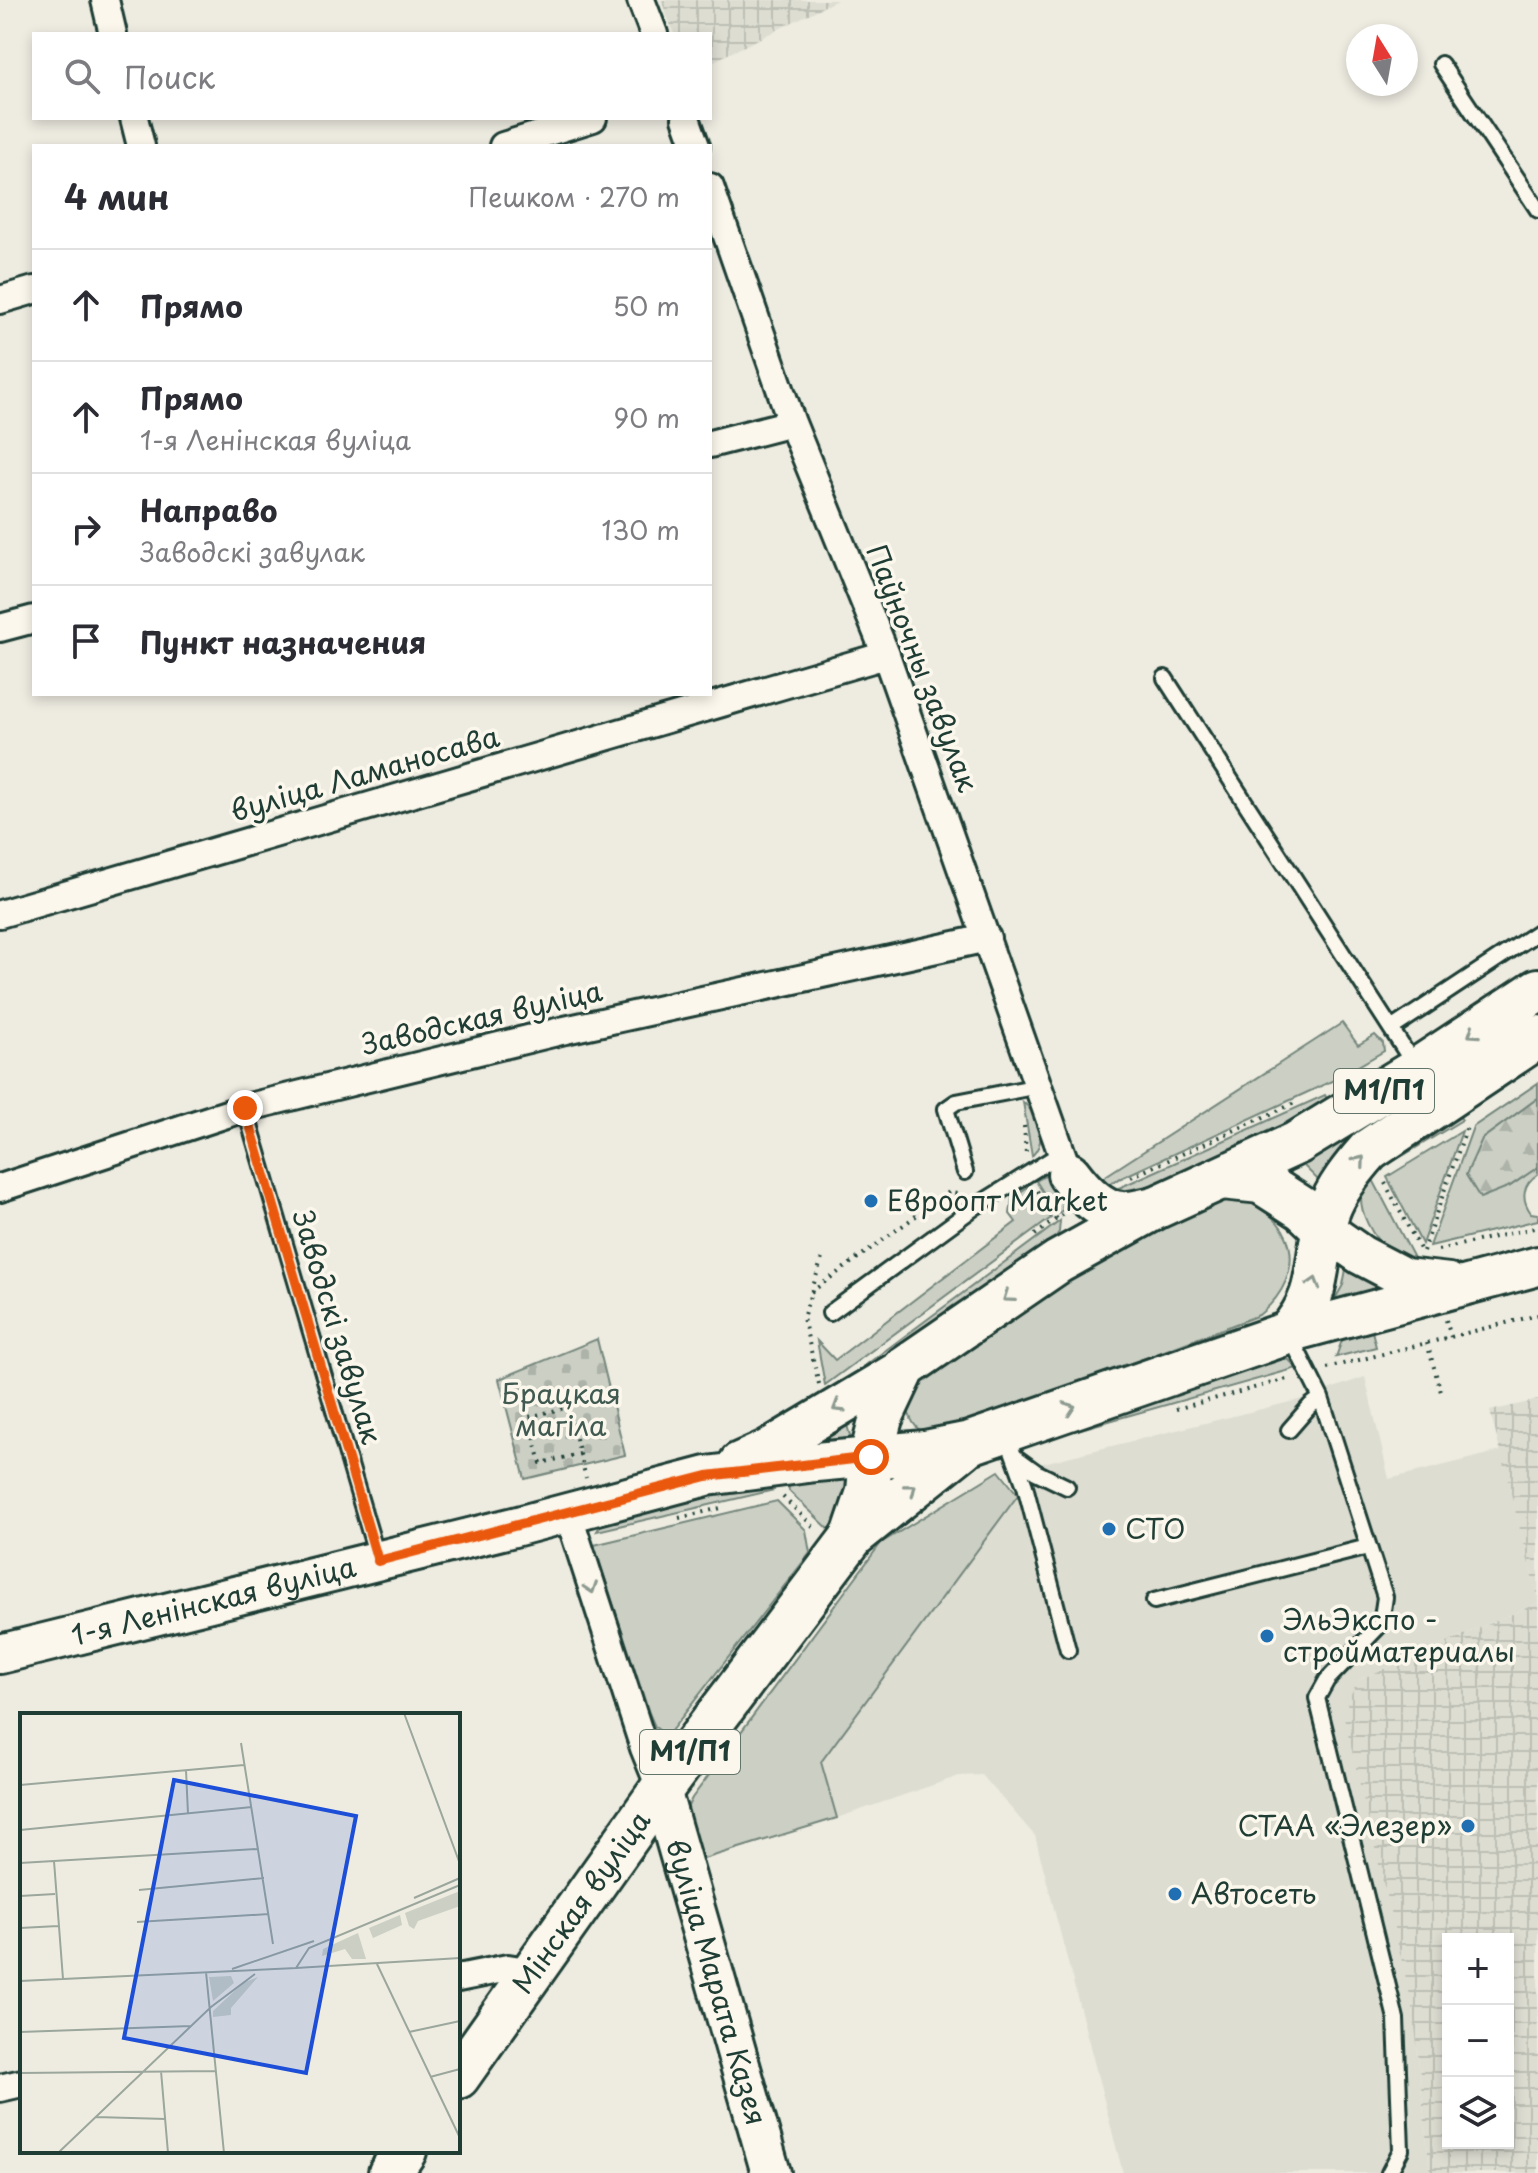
<!DOCTYPE html>
<html lang="ru">
<head>
<meta charset="utf-8">
<style>
	:root { --surface:#fff; --page:#f2f2f3; --text:#2b2b33; --muted:#7c7c81; --line:#e1e1e2 }
	body { margin:0; font-family:"Playpen Sans",sans-serif; background:var(--page); color:var(--text) }
	.controls { position:absolute; right:24px; bottom:24px; display:grid; overflow:hidden; border-radius:0px; box-shadow:0 4px 12px #0003 }
	.controls button { width:72px; height:72px; display:grid; place-items:center; padding:0; border:0; border-bottom:2px solid var(--line); background:var(--surface); color:var(--text); font:40px sans-serif }
	.compass { position:absolute; left:1346px; top:24px; width:72px; height:72px; border-radius:50%; background:var(--surface); box-shadow:0 4px 12px #0003; rotate:349deg }
	.stop { position:absolute; width:24px; height:24px; margin:-18px; border:6px solid #ea580c; border-radius:50%; background:#fff }
	.stop.end { background:#ea580c; border-color:#fff; box-shadow:0 2px 8px #0008 }
	.list { margin:0; padding:0; list-style:none }
	h2 { display:flex; justify-content:space-between; align-items:center; height:104px; margin:0; padding:0 32px; font-size:34px }
	h2 small { font-size:26px; font-weight:400; color:var(--muted) }
	.list li { display:grid; grid-template-columns:52px 1fr auto; gap:24px; align-items:center; box-sizing:border-box; height:112px; padding:0 32px; border-top:2px solid var(--line) }
	.list b { display:block; font-size:30px; white-space:nowrap }
	.list p { margin:0; font-size:26px; white-space:nowrap; color:var(--muted) }
	.list em { font-size:26px; font-style:normal; color:var(--muted) }
	.icon { flex:none; width:44px; height:44px; fill:none; stroke:currentColor; stroke-width:2; stroke-linecap:round; stroke-linejoin:round }
	.map { position:relative; flex:none; width:1538px; height:2173px; overflow:hidden }
	.search { position:absolute; background:var(--surface); box-shadow:0 4px 12px #0003; left:32px; top:32px; width:680px; height:88px; display:flex; align-items:center; gap:20px; box-sizing:border-box; padding:0 28px; border-radius:0px; color:var(--muted); font-size:30px }
	.panel { position:absolute; background:var(--surface); box-shadow:0 4px 12px #0003; left:32px; top:144px; width:680px; height:552px; border-radius:0px }
	.map>svg:first-child { display:block }
</style>
</head>
<body>
<div class="map">
<svg width="1538" height="2173" viewBox="0 0 1538 2173">
	<defs>
		<pattern id="industrial-grid" width="8" height="8" patternUnits="userSpaceOnUse" patternTransform="scale(2)"><rect width="8" height="8" fill="#ddddd2"/><path d="M0 4h8M4 0v8" fill="none" stroke="#bdbfb5"/></pattern>
		<pattern id="forest-firs" width="22" height="20" patternUnits="userSpaceOnUse" patternTransform="scale(2)"><rect width="22" height="20" fill="#cbcfc4"/><path d="M5 1l3.5 6h-7zM16 11l3.5 6h-7z" fill="#aeb3a9"/></pattern>
		<pattern id="cemetery-stones" width="16" height="16" patternUnits="userSpaceOnUse" patternTransform="scale(2)"><rect width="16" height="16" fill="#cbcfc4"/><path d="M2 7V4a2 2 0 0 1 4 0v3zM10 15v-3a2 2 0 0 1 4 0v3z" fill="#aeb3a9"/></pattern>
	</defs>
	<rect width="100%" height="100%" fill="#eeece1"/>
	<filter id="ink" filterUnits="userSpaceOnUse"><feTurbulence type="fractalNoise" baseFrequency=".0125" numOctaves="2"/><feDisplacementMap in="SourceGraphic" scale="16" xChannelSelector="R" yChannelSelector="G"/><feConvolveMatrix kernelMatrix="1 2 1 2 8 2 1 2 1" color-interpolation-filters="sRGB"/></filter>
	<g filter="url(#ink)">
		<path fill="#ddddd2" d="M1365 1377 1389 1479 1501 1451 1538 1600V1603L1358 1680 1413 2008 1430 2173H1123L1035 1836 982 1775 959 1776 837 1818 820 1762 1043 1463 1302 1399Z"/>
		<path fill="url(#industrial-grid)" fill-rule="evenodd" d="M661 0H837L710 63V34H674Z
			M1538 1400V1600L1490 1411Z
			M1538 1603V2173H1430L1413 2008 1344 1717 1349 1698 1358 1680ZM1448 1939H1508V2143H1448Z"/>
		<path fill="#cbcfc4" stroke="#75867c" stroke-width="2" d="M1342 1023 1358 1045 1375 1035 1383 1043 1384 1051 1334 1080 1095 1190 1090 1186Z
			M1538 1083V1098L1482 1139 1510 1186 1538 1167V1174C1523 1184 1520 1198 1531 1213L1538 1214V1220L1430 1246 1473 1127Z
			M1325 1095 1331 1107 1148 1201 1101 1196Z
			M1023 1102C1040 1116 1048 1139 1032 1156Z
			M1460 1117 1462 1120 1389 1164 1385 1156Z
			M1462 1131 1422 1244 1387 1177Z
			M1351 1135 1355 1142 1325 1187 1301 1163Z
			M1369 1172 1414 1258C1406 1257 1397 1255 1390 1251 1373 1240 1357 1210 1362 1190 1363 1184 1367 1178 1369 1172Z
			M1045 1176C1060 1183 1062 1195 1063 1210L1057 1214 1036 1181Z
			M1029 1186 1051 1218 825 1385 817 1341 835 1360 1016 1222 1010 1214 1012 1198Z
			M1231 1197C1297 1211 1311 1273 1259 1315L949 1433C922 1435 914 1433 906 1405L912 1388 1054 1287 1191 1210Z
			M1060 1221 1059 1232 1050 1246 778 1430Z
			M1347 1264 1393 1287 1331 1306 1343 1285Z
			M1372 1331 1376 1347 1336 1357 1342 1340Z
			M1274 1358 1289 1360 1297 1368 1024 1445Z
			M845 1417 851 1440 788 1452Z
			M999 1471 1018 1495 821 1762 837 1818 697 1861 685 1812 692 1798 881 1543Z
			M787 1477 849 1478 853 1486 833 1533 789 1491Z
			M772 1480 774 1490 597 1531 604 1520Z
			M777 1501 806 1530 810 1553 667 1736 655 1727 649 1713 594 1545Z"/>
		<path fill="url(#forest-firs)" stroke="#75867c" stroke-width="2" d="M1538 1098V1167L1510 1186 1480 1198 1466 1175 1482 1139Z"/>
		<path fill="url(#cemetery-stones)" stroke="#75867c" stroke-width="2" d="M597 1339 625 1455 525 1479 499 1379Z"/>
		<g fill="none" stroke-linecap="round" stroke-linejoin="round">
			<defs>
				<path id="lane" d="M1441 64 1538 210
					M1165 678 1415 1066
					M1391 1029 1538 932
					M245 1108 378 1560
					M965 1172 946 1109 956 1102 1039 1086
					M830 1313 975 1207 1063 1152
					M1290 1336 1321 1398 1385 1597 1381 1624 1327 1680 1317 1698 1396 2019 1401 2150 1389 2173
					M1289 1430 1310 1406 1321 1398
					M1006 1434 1025 1486 1068 1650
					M1014 1456 1036 1472 1067 1487
					M1154 1601 1368 1547"/>
				<path id="street" d="M105 0 113 34
					M641 0 654 34
					M134 118 141 146
					M686 118 696 146
					M503 146 593 118
					M710 187 792 423 886 655 1069 1174
					M0 300 34 290
					M710 444 792 423
					M0 628 34 619
					M0 914 886 655
					M0 1188 245 1108 565 1030 987 938
					M568 1513 644 1748 661 1790
					M458 1978 508 1968 533 1972
					M0 2088 22 2083"/>
				<g id="secondary">
					<path d="M1324 1229 1361 1255 1405 1278 1449 1283"/>
					<path d="M1288 1333 1538 1266"/>
					<path d="M739 1462 768 1449 905 1367"/>
					<path id="s1" d="M0 1654 518 1526 707 1476 816 1462 871 1457"/>
					<path id="s2" d="M661 1790 771 2173"/>
				</g>
				<g id="primary">
					<path d="M1069 1174C1081 1190 1100 1211 1121 1213 1131 1214 1144 1210 1154 1208"/>
					<path d="M1222 1178 1261 1182 1303 1209 1324 1229"/>
					<path d="M871 1457 925 1452 970 1443 1288 1333C1325 1293 1313 1258 1328 1212 1336 1189 1353 1168 1369 1150L1538 1037"/>
					<path d="M853 1536 868 1492 871 1457 881 1418 905 1367 1058 1262 1155 1208 1297 1143 1418 1069 1538 990"/>
					<path id="s3" d="M458 2077 661 1790 853 1536 963 1448"/>
					<path d="M390 2173 405 2151"/>
				</g>
			</defs>
			<use href="#lane" stroke="#1f3d34" stroke-width="20"/>
			<use href="#street" stroke="#1f3d34" stroke-width="32"/>
			<use href="#secondary" stroke="#1f3d34" stroke-width="44"/>
			<use href="#primary" stroke="#1f3d34" stroke-width="48"/>
			<path stroke="#1f3d34" stroke-width="4" stroke-dasharray="2 6" stroke-linecap="butt" d="M1024 1126 1026 1153
				M1131 1177 1297 1102
				M1385 1183 1420 1249
				M1037 1191 1057 1219
				M1035 1235 1063 1214
				M1438 1250 1538 1227
				M1423 1251 1468 1124
				M811 1292 949 1192 961 1195
				M1446 1320 1451 1337
				M1427 1343 1441 1392
				M1327 1368 1538 1315
				M819 1384 803 1318 823 1255
				M1176 1409 1291 1378
				M580 1454 541 1463 529 1417 568 1407 586 1478
				M783 1497 817 1530
				M679 1518 725 1507"/>
			<use href="#lane" stroke="#fbf7ec" stroke-width="14"/>
			<use href="#street" stroke="#fbf7ec" stroke-width="26"/>
			<use href="#secondary" stroke="#fbf7ec" stroke-width="38"/>
			<use href="#primary" stroke="#fbf7ec" stroke-width="42"/>
		</g>
		<defs><path id="oneway-chevron" d="M-2-3.5L2.5 0L-2 3.5" fill="none" stroke-width="1.6" stroke-linecap="round" stroke-linejoin="round" transform="scale(2)"/></defs>
		<g stroke="#8d9a90">
			<use href="#oneway-chevron" transform="translate(1473 1033) rotate(146)"/>
			<use href="#oneway-chevron" transform="translate(1360 1161) rotate(-50)"/>
			<use href="#oneway-chevron" transform="translate(1314 1283) rotate(-73)"/>
			<use href="#oneway-chevron" transform="translate(1008 1297) rotate(145)"/>
			<use href="#oneway-chevron" transform="translate(838 1407) rotate(149)"/>
			<use href="#oneway-chevron" transform="translate(1070 1408) rotate(-19)"/>
			<use href="#oneway-chevron" transform="translate(911 1489) rotate(-38)"/>
			<use href="#oneway-chevron" transform="translate(591 1588) rotate(71)"/>
		</g>
	</g>
	<g fill="none" stroke-linecap="round" stroke-linejoin="round" filter="url(#ink)">
		<path stroke="#ea580c" stroke-width="10" d="M245 1108 378 1561 707 1476 871 1457"/>
	</g>
	<g fill="#1f6fb2" stroke="#fbf7ec" stroke-width="3">
		<circle cx="871" cy="1201" r="8"/>
		<circle cx="1109" cy="1529" r="8"/>
		<circle cx="1267" cy="1636" r="8"/>
		<circle cx="1468" cy="1826" r="8"/>
		<circle cx="1175" cy="1894" r="8"/>
	</g>
	<g text-anchor="middle" stroke-width="7" stroke-linejoin="round" paint-order="stroke">
		<g fill="#fbf7ec" stroke="#61756b" stroke-width="2">
			<rect x="1334" y="1069" width="100" height="44" rx="6"/>
			<rect x="640" y="1730" width="100" height="44" rx="6"/>
		</g>
		<g font-size="26" font-weight="bold" fill="#1f3d34">
			<text x="1384" y="1100">М1/П1</text>
			<text x="690" y="1761">М1/П1</text>
		</g>
		<g font-size="28" fill="#1f3d34" stroke="#fbf7ec">
			<text transform="translate(922 668) rotate(69)" y="10">Паўночны завулак</text>
			<text transform="translate(365 774) rotate(-16)" y="10">вуліца Ламаносава</text>
			<text transform="translate(482 1018) rotate(-13)" y="10">Заводская вуліца</text>
			<text transform="translate(337 1327) rotate(73)" y="10">Заводскі завулак</text>
			<text dy="10" stroke="none"><textPath href="#s1" startOffset="220">1-я Ленінская вуліца</textPath></text>
			<text dy="10" stroke="none"><textPath href="#s3" startOffset="214">Мінская вуліца</textPath></text>
			<text dy="10" stroke="none"><textPath href="#s2" startOffset="200">вуліца Марата Казея</textPath></text>
		</g>
		<g font-size="28" fill="#1f3d34" stroke="#fbf7ec" text-anchor="start">
			<text x="887" y="1211">Евроопт Market</text>
			<text x="1125" y="1539">СТО</text>
			<text x="1283" y="1630">ЭльЭкспо -<tspan x="1283" dy="32">стройматериалы</tspan></text>
			<text x="1452" y="1836" text-anchor="end">СТАА «Элезер»</text>
			<text x="1191" y="1904">Автосеть</text>
		</g>
		<g font-size="28" fill="#415a51" stroke="#fbf7ec">
			<text x="561" y="1404">Брацкая<tspan x="561" dy="32">магіла</tspan></text>
		</g>
	</g>
	<g transform="translate(20 1713)">
		<rect width="440" height="440" fill="#eeece1"/>
		<path d="M440 178V193L398 208 394 216 389 213 385 200ZM211 263 214 270 193 288 189 264ZM238 264 211 295V302L193 304V298L223 270Z" fill="#cbcfc4"/>
		<path d="M338 220 346 246H332L325 236 302 243 303 236Z" fill="#cbcfc4"/>
		<path d="M380 202 382 212 353 225 349 215Z" fill="#cbcfc4"/>
		<path fill="none" stroke="#9ba69c" stroke-width="2" d="M384 0 440 151M221 30 253 231M166 57 168 101M0 72 224 52M0 117 232 94M34 148 43 266M0 150 238 136M119 177 244 165M0 183 35 181M394 185 440 165M117 209 249 201M0 215 38 213M357 251 440 425M276 255 440 245M212 256 294 228M186 259 204 440M0 268 276 255 289 235 440 172M0 319 171 313M389 319 440 308M141 358 148 440M0 360 196 358M410 364 440 356M76 404 146 406M38 440 191 294 235 261"/>
		<path fill="#1d4ed8" fill-opacity="0.15" stroke="#1d4ed8" stroke-width="4" d="M154 67 336 103 286 360 104 325Z"/>
		<rect width="440" height="440" fill="none" stroke="#1f3d34" stroke-width="4"/>
	</g>
</svg>
<div class="controls">
<button>+</button>
<button>−</button>
<button><svg class="icon" aria-label="layers" viewBox="0 0 24 24"><path d="M12 4l9 5-9 5-9-5zM3 14l9 5 9-5"/></svg></button>
</div>
<svg class="compass" viewBox="-18 -18 36 36"><path d="M0-13l5 13h-10z" fill="#e53935"/><path d="M0 13l5-13h-10z" fill="#7c7c81"/></svg>
<div class="stop" style="left:871px;top:1457px"></div>
<div class="stop end" style="left:245px;top:1108px"></div>
<div class="search"><svg class="icon" aria-label="search" viewBox="0 0 24 24"><circle cx="10" cy="10" r="6"/><path d="M15 15l6 6"/></svg>Поиск</div>
<section class="panel">
<h2>4 мин<small>Пешком · 270 m</small></h2>
<ul class="list">
<li><svg class="icon" aria-label="ahead" viewBox="0 0 24 24"><path d="M12 20V5M6 11l6-6 6 6"/></svg><div><b>Прямо</b></div><em>50 m</em></li>
<li><svg class="icon" aria-label="ahead" viewBox="0 0 24 24"><path d="M12 20V5M6 11l6-6 6 6"/></svg><div><b>Прямо</b><p>1-я Ленінская вуліца</p></div><em>90 m</em></li>
<li><svg class="icon" aria-label="right" viewBox="0 0 24 24"><path d="M7 20v-9h11M14 6l5 5-5 5"/></svg><div><b>Направо</b><p>Заводскі завулак</p></div><em>130 m</em></li>
<li><svg class="icon" aria-label="arrive" viewBox="0 0 24 24"><path d="M6 21V4h12l-3 4 3 4H6"/></svg><div><b>Пункт назначения</b></div></li>
</ul>
</section>
</div>
</body>
</html>
